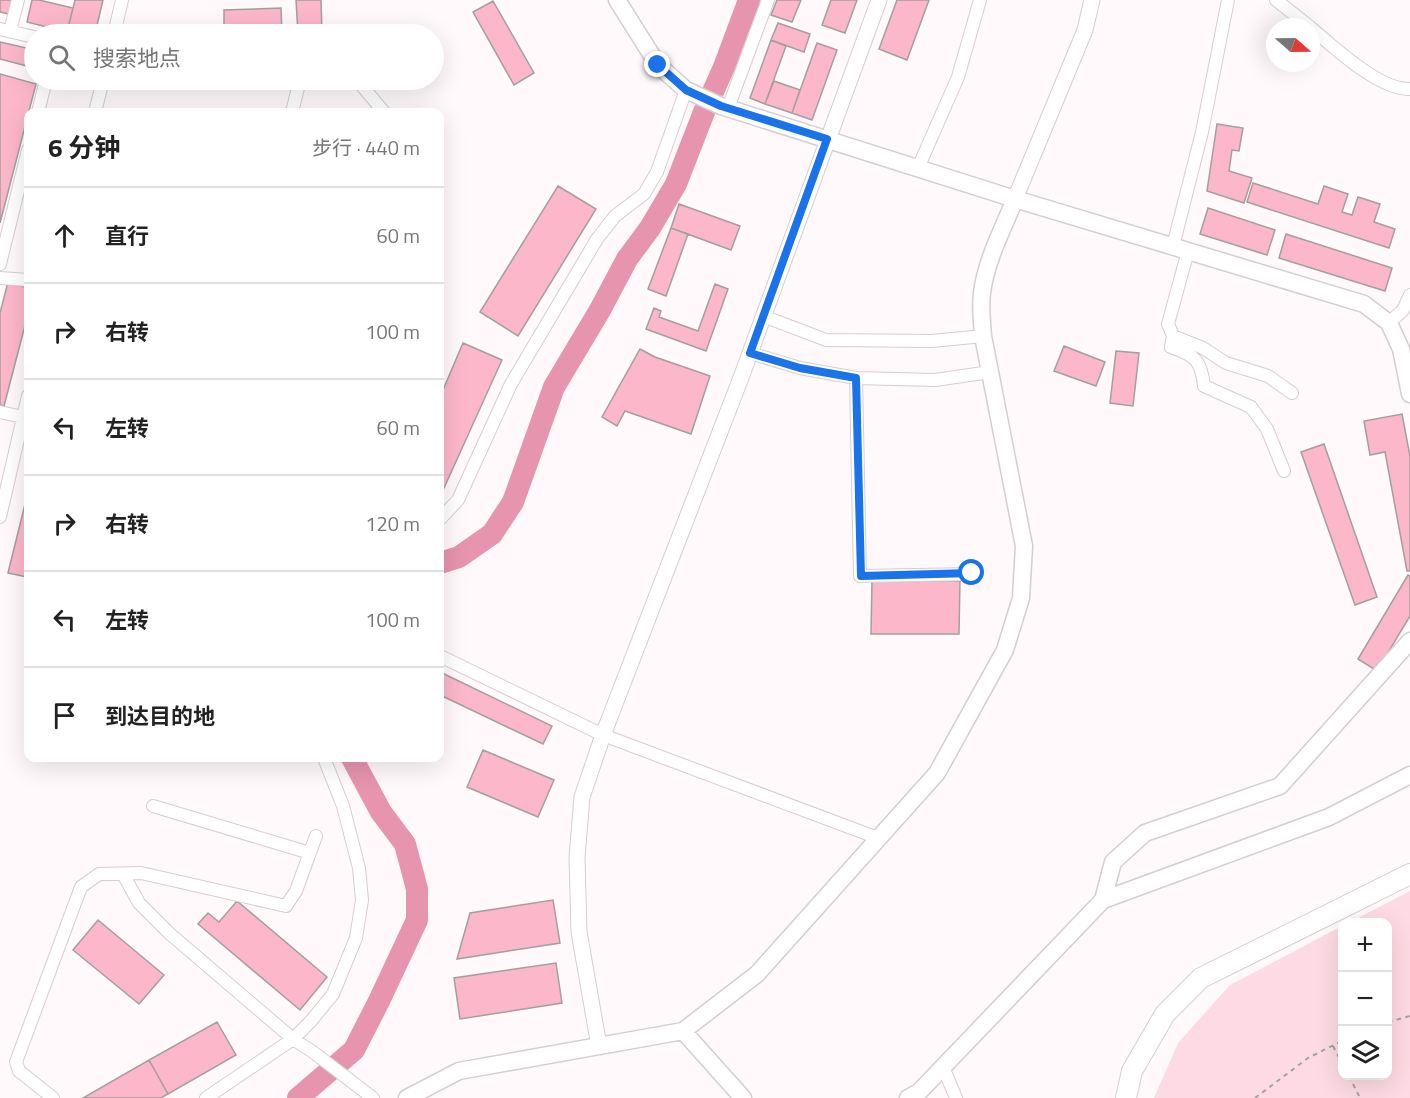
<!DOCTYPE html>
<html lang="zh">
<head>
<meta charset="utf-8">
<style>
	:root { --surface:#fff; --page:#f2f2f2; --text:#222; --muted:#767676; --line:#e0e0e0 }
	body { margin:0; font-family:"Titillium Web","Noto Sans SC",sans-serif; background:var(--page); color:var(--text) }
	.controls { position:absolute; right:18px; bottom:18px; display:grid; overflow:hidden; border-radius:12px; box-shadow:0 6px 24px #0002 }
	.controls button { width:54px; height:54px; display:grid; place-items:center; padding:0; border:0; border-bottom:2px solid var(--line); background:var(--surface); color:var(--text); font:30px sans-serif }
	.compass { position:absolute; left:1266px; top:18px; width:54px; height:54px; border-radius:50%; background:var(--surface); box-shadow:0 6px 24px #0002; rotate:110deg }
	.stop { position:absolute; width:18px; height:18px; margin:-14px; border:4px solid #1a73e8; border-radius:50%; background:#fff }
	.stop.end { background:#1a73e8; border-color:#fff; box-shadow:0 2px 6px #0008 }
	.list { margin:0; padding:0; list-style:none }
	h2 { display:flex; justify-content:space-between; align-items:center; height:78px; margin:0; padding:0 24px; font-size:26px }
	h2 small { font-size:20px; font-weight:400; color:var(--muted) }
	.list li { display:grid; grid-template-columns:39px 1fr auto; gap:18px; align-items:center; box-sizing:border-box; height:96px; padding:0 24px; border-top:2px solid var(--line) }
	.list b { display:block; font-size:22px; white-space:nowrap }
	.list em { font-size:20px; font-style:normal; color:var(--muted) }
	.icon { flex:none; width:33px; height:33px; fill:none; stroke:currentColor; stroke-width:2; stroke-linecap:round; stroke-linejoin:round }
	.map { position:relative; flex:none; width:1410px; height:1098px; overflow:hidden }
	.search { position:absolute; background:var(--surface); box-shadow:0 6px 24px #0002; left:24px; top:24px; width:420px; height:66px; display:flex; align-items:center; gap:15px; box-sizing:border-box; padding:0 21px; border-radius:33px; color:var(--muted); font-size:22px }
	.panel { position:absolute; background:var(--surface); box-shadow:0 6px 24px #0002; left:24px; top:108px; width:420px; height:654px; border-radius:12px }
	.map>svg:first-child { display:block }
</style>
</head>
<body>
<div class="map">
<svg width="1410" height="1098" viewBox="0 0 1410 1098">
	<rect width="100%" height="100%" fill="#fff9fb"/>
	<path fill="#fedbe4" d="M1410 891V1098H1154L1178 1043 1230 985 1342 926V1076H1388V922H1350Z"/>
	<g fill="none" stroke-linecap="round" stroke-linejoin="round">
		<path stroke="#e794ae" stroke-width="22" d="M440 563 459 557 492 534 513 502 554 387 600 310 627 259 650 228 676 184 704 112 724 67 749 0
			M298 1098 354 1050 379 1001 417 920V889L405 844 381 812 352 758"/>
	</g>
	<path fill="#fcb7cb" stroke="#a49ea0" stroke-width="1.5" d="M0 0H12L9 14 0 12Z
		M32 0H39L73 8 67 32 27 22Z
		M75 0H103L95 34H80L67 32Z
		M296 0H321L322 34H298Z
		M777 0H801L792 22 771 15Z
		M831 0H857L845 33 822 25Z
		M897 0H929L907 60 879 49Z
		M493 1 534 73 514 85 473 12Z
		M281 8 282 34H224V10Z
		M778 23 810 34 804 52 771 40Z
		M771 40 786 46 765 104 750 98Z
		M0 42 31 49 27 66 0 59Z
		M817 43 837 50 812 120 792 113Z
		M0 74 36 84 0 223Z
		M774 81 800 90 792 113 765 104Z
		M1217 124 1243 128 1239 151 1232 150 1229 171 1252 178 1244 203 1207 191Z
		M1253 183 1318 204 1324 186 1348 194 1342 212 1352 215 1358 197 1380 204 1374 222 1395 229 1389 248 1247 202Z
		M558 186 596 209 518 336 480 312Z
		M679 204 740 226 731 250 671 228Z
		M1208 208 1275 230 1267 255 1200 234Z
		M671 228 688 234 666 296 648 289Z
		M1286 234 1392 268 1385 291 1279 258Z
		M8 282 28 288V314L4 406 0 405V313Z
		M715 284 728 289 706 351 646 329 654 308 661 311 659 317 698 331Z
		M463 343 502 360 444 488 440 486V397Z
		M1064 346 1105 362 1096 386 1054 371Z
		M640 349 655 357 710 376 691 434 625 411 617 426 602 417Z
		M1116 351 1139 353 1133 406 1110 403Z
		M1402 414 1410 456V571H1407L1385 452 1370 455 1364 421Z
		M1324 444 1377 597 1355 605 1301 452Z
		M28 492V572L27 577 8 573Z
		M1408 575 1410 576V616L1377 671 1358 659Z
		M872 580 960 581 959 634H871Z
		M440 672 552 726 543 744 440 695Z
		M483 750 554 780 538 817 467 787Z
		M553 900 560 943 457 959 470 913Z
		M237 901 327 977 300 1010 198 924 208 913 219 922Z
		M98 920 164 975 139 1004 73 950Z
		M556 963 562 1003 460 1019 454 978Z
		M217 1022 236 1055 168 1094 149 1060Z
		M149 1060 168 1094 161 1098H83Z"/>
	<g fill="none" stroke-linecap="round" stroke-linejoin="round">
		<defs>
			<path id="minor" d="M1276 0 1310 27
				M1311 28C1335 48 1379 90 1410 89
				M0 29 34 37
				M10 31 18 0
				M114 34 122 0
				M357 80 384 112
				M728 108 768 0
				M38 112 46 80
				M95 112 103 80
				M292 112 300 80
				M918 168 958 77 980 0
				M1173 246 1202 132 1228 0
				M1188 251 1168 324 1173 336 1203 348 1226 363 1268 376 1292 393
				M0 264 28 150
				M0 278 28 280
				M763 316 826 340 932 341 983 336
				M1389 323 1403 310 1410 295
				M1173 336 1171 347C1195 356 1201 359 1204 386L1251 407 1267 429 1284 471
				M750 353 800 368 856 378 935 380 990 372
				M856 378 860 576 972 574
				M0 412 23 417
				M0 517 28 396
				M440 519 458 500 511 384 597 239 615 216 644 194 657 172 686 90
				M440 656 603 735 878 838
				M153 806 310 853
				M123 874 139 903 169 933 293 1039 313 1052 373 1098
				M943 1067 956 1098
				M53 1098 19 1071 16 1062 81 887 99 874 141 873 286 906 296 891 316 836
				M206 1098 293 1039 311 1021 333 994 356 938 362 900 359 868 343 806 324 758"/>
			<path id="tertiary" d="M1015 199 1085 30 1092 0
				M599 1046 579 932 577 857 582 797 603 735 742 375 879 0"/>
			<path id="secondary" d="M617 0 658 65 686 90 721 106 1015 199 1364 304 1389 323 1401 349 1410 394
				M1103 900 1113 862 1145 833 1280 786 1410 641
				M683 1031 743 1098
				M407 1098 459 1071 683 1031 757 974 937 773 1005 650 1021 598 1024 546 983 336C982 321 980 307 982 293 986 260 1003 229 1015 199
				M908 1098 919 1092 1103 900 1329 817 1410 775"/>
			<path id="primary" d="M1126 1098 1132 1071 1165 1014 1201 978 1410 874"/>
		</defs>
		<use href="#minor" stroke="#d5ced0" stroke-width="14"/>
		<use href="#tertiary" stroke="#d5ced0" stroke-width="17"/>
		<use href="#secondary" stroke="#d5ced0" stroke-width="19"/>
		<use href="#primary" stroke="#d5ced0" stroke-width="22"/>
		<path stroke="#a6a2a3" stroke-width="2" stroke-dasharray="4.5 4.5" stroke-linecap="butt" d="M1388 1022 1410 1016
			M1333 1046 1342 1063
			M1349 1076 1360 1098
			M1255 1098 1308 1058 1342 1041"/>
		<use href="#minor" stroke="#fff" stroke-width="12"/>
		<use href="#tertiary" stroke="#fff" stroke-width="15"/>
		<use href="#secondary" stroke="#fff" stroke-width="16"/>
		<use href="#primary" stroke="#fff" stroke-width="20"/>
	</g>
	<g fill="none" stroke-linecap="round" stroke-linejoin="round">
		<path stroke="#1a73e8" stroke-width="8" d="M658 65 686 90 721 106 827 139 750 353 800 368 856 378 861 576 972 573"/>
	</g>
</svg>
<div class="controls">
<button>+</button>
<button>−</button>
<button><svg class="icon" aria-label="layers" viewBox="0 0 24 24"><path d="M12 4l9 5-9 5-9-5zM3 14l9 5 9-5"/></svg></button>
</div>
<svg class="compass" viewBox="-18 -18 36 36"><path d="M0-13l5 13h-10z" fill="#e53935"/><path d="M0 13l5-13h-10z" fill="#767676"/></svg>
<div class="stop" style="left:972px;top:573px"></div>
<div class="stop end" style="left:658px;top:65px"></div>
<div class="search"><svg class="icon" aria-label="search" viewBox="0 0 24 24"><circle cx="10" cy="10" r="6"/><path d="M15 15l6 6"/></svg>搜索地点</div>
<section class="panel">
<h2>6 分钟<small>步行 · 440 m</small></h2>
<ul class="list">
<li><svg class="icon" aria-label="ahead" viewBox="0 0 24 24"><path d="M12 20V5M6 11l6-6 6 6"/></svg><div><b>直行</b></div><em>60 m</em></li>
<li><svg class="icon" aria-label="right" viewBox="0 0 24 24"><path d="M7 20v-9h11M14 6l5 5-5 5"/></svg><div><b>右转</b></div><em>100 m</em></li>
<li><svg class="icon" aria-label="left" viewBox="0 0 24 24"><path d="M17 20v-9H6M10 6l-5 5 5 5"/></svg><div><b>左转</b></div><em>60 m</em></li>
<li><svg class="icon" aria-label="right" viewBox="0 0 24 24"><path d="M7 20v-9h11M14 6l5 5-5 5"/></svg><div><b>右转</b></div><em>120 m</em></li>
<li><svg class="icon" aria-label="left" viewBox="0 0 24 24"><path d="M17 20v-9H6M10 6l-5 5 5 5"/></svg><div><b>左转</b></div><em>100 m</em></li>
<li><svg class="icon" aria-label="arrive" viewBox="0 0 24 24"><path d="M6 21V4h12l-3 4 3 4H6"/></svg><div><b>到达目的地</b></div></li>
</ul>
</section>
</div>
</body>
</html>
